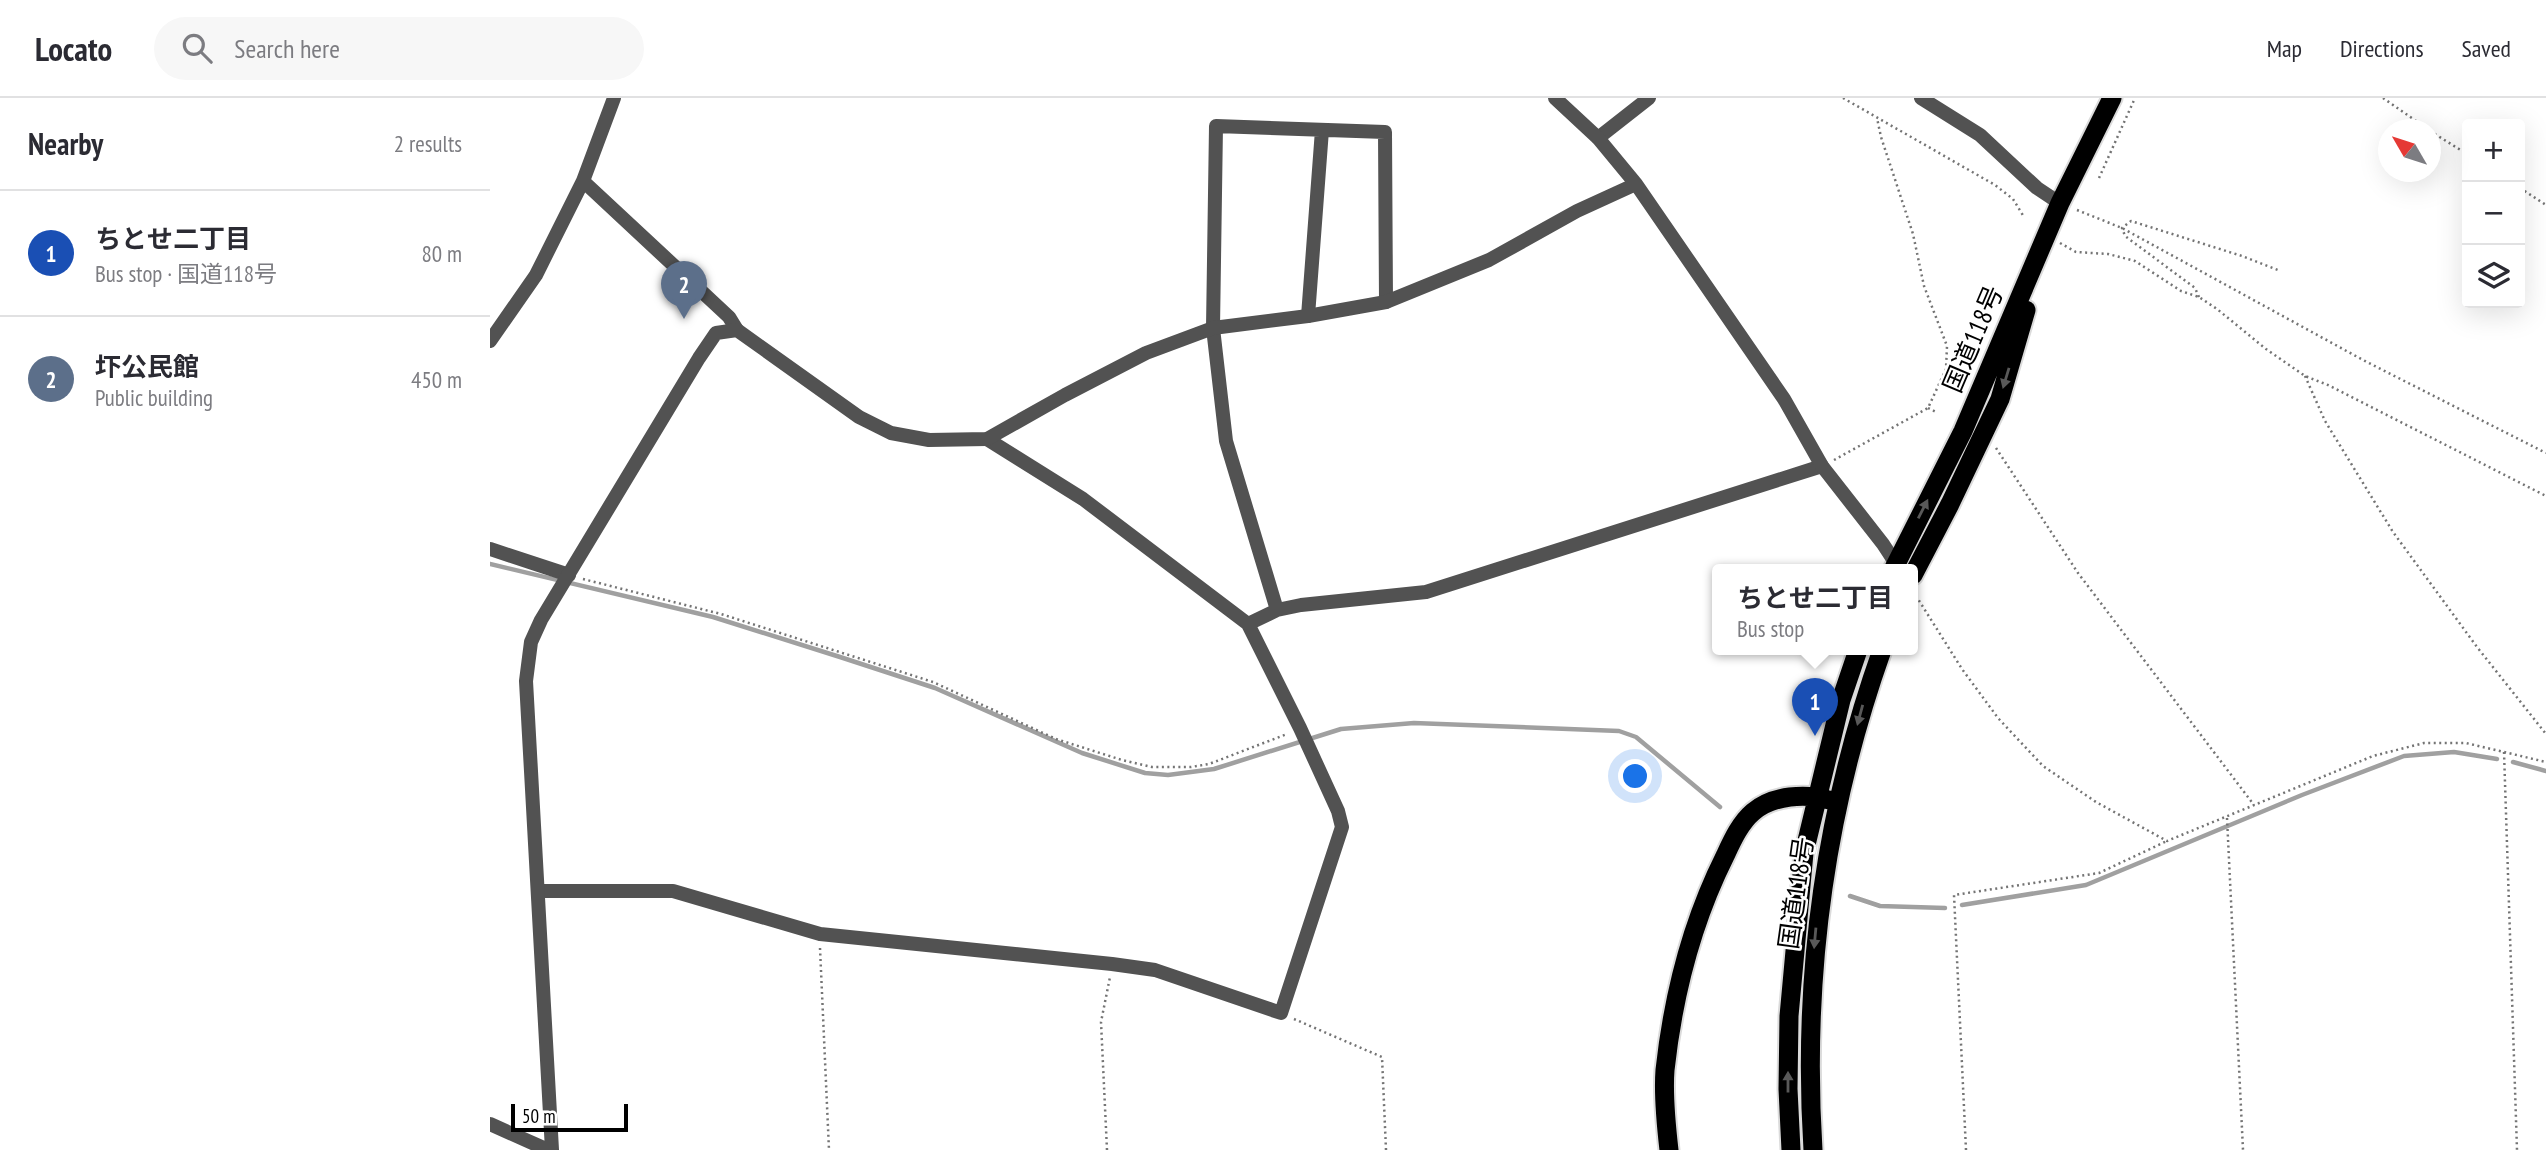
<!DOCTYPE html>
<html lang="en">
<head>
<meta charset="utf-8">
<style>
	:root { --surface:#fff; --page:#f7f7f7; --text:#2b2b33; --muted:#7c7c81; --line:#e1e1e2; --accent:#ea580c }
	body { margin:0; font-family:"PT Sans Narrow","Noto Sans JP",sans-serif; background:var(--page); color:var(--text) }
	.controls { position:absolute; right:21px; top:21px; display:grid; overflow:hidden; border-radius:7px; box-shadow:0 7px 28px #0002 }
	.controls button { width:63px; height:63px; display:grid; place-items:center; padding:0; border:0; border-bottom:2px solid var(--line); background:var(--surface); color:var(--text); font:35px sans-serif }
	.compass { position:absolute; left:1888px; top:21px; width:63px; height:63px; border-radius:50%; background:var(--surface); box-shadow:0 7px 28px #0002; rotate:309deg }
	.scale { position:absolute; left:21px; bottom:18px; width:117px; box-sizing:border-box; padding-left:7px; border:4px solid #000; border-top:0; font-size:19px; line-height:24px; white-space:nowrap; color:#000; -webkit-text-stroke:5px #fff; paint-order:stroke }
	.you { position:absolute; left:1146px; top:679px; width:24px; height:24px; margin:-18px; border:5px solid #fff; border-radius:50%; background:#1a73e8; box-shadow:0 0 0 10px #1a73e833 }
	.badge { display:grid; place-items:center; width:46px; height:46px; border-radius:50%; background:var(--accent); color:#fff; font-size:23px; font-weight:700 }
	.pin { position:absolute; translate:-50% -58px; filter:drop-shadow(0 2px 4px #0008) }
	.pin::after { content:''; position:absolute; top:37px; width:24px; height:21px; background:inherit; clip-path:polygon(0 0,100% 0,50% 100%) }
	.popup { position:absolute; left:1222px; top:466px; width:206px; height:91px; box-sizing:border-box; display:grid; place-content:center; border-radius:7px; background:var(--surface); filter:drop-shadow(0 2px 5px #0005); font-size:23px; white-space:nowrap; color:var(--muted) }
	.popup b { font-size:26px; color:var(--text) }
	.popup::after { content:''; position:absolute; left:50%; top:100%; margin-left:-14px; border:14px solid transparent; border-top-color:var(--surface) }
	.list { margin:0; padding:0; list-style:none }
	h2 { display:flex; justify-content:space-between; align-items:center; height:91px; margin:0; padding:0 28px; font-size:30px }
	h2 small { font-size:23px; font-weight:400; color:var(--muted) }
	.list li { display:grid; grid-template-columns:46px 1fr auto; gap:21px; align-items:center; box-sizing:border-box; height:126px; padding:0 28px; border-top:2px solid var(--line) }
	.list b { display:block; font-size:26px; white-space:nowrap }
	.list p { margin:0; font-size:23px; white-space:nowrap; color:var(--muted) }
	.list em { font-size:23px; font-style:normal; color:var(--muted) }
	.icon { flex:none; width:38px; height:38px; fill:none; stroke:currentColor; stroke-width:2; stroke-linecap:round; stroke-linejoin:round }
	.map { position:relative; flex:none; width:2056px; height:1052px; overflow:hidden }
	header { display:flex; align-items:center; gap:42px; box-sizing:border-box; height:98px; padding:0 35px; background:var(--surface); border-bottom:2px solid var(--line) }
	header strong { font-size:33px }
	nav { display:flex; gap:38px; margin-inline-start:auto; font-size:24px }
	.search { width:490px; height:63px; background:var(--page); display:flex; align-items:center; gap:18px; box-sizing:border-box; padding:0 24px; border-radius:38px; color:var(--muted); font-size:26px }
	main { display:flex }
	aside { flex:1; background:var(--surface) }
	.map>svg:first-child { display:block }
</style>
</head>
<body>
<header>
<strong>Locato</strong>
<div class="search"><svg class="icon" aria-label="search" viewBox="0 0 24 24"><circle cx="10" cy="10" r="6"/><path d="M15 15l6 6"/></svg>Search here</div>
<nav><a>Map</a><a>Directions</a><a>Saved</a></nav>
</header>
<main>
<aside>
<h2>Nearby<small>2 results</small></h2>
<ul class="list">
<li><span class="badge" style="background:#1a4fb4">1</span><div><b>ちとせ二丁目</b><p>Bus stop · 国道118号</p></div><em>80 m</em></li>
<li><span class="badge" style="background:#5c6f8a">2</span><div><b>圷公民館</b><p>Public building</p></div><em>450 m</em></li>
</ul>
</aside>
<div class="map">
<svg width="2056" height="1052" viewBox="0 0 2056 1052">
	<rect width="100%" height="100%" fill="#fff"/>
	<g fill="none" stroke-linecap="round" stroke-linejoin="round">
		<path stroke="#a0a0a0" stroke-width="4.5" d="M0 466 223 519 350 559 445 590 592 655 655 675 678 677 724 671 851 631 924 625 1129 633 1146 639 1230 709
			M2023 664 2056 673
			M1360 798 1390 808 1455 810
			M1472 807 1596 787 1812 697 1914 658 1964 654 2007 661"/>
		<defs>
			<path id="trunk" d="M1403 472 1473 333 1570 105 1622 0
				M1423 477 1460 406 1510 301 1536 212
				M1179 1052C1176 1026 1173 998 1175 972 1183 899 1202 824 1235 758 1242 743 1250 725 1263 714 1283 697 1316 695 1339 702
				M1301 1052 1298 991 1299 918 1314 755 1351 602 1368 552
				M1323 1052C1312 879 1334 715 1392 552"/>
		</defs>
		<use href="#trunk" stroke="#dbdbdb" stroke-width="23"/>
		<path stroke="#747474" stroke-width="2.5" stroke-dasharray="2 3.5" stroke-linecap="butt" d="M1353 0 1505 87 1523 101 1534 119
			M1893 0 1939 32
			M1940 33 1977 56
			M1609 80 1645 0
			M2030 90 2056 107
			M1587 112 1632 130 1873 262 2056 355
			M1570 145 1586 154 1618 156 1645 163 1691 193 1709 199 1727 211 1776 251 1815 278 1838 287 2056 398
			M1709 199 1705 190 1635 138 1632 130 1641 123 1752 158 1788 172
			M1815 278 1835 323 1903 434 1987 549 2056 636
			M1438 310 1446 314
			M1506 350 1588 475 1764 707
			M1344 362 1438 310 1456 271 1457 248 1434 188 1423 136 1391 39 1387 20
			M93 481 231 516 443 584 566 641 632 662 662 669H701L719 666 797 636
			M1423 493 1472 571 1508 620 1553 668 1606 704 1677 743 1883 658 1934 645H1976L2056 664
			M2014 654 2027 1052
			M1737 720 1753 1052
			M330 850 339 1052
			M804 921 892 959 896 1052
			M617 1052 611 924 620 879
			M1476 1052 1464 797 1609 775 1677 743"/>
		<path stroke="#525252" stroke-width="14" d="M1431 0 1490 37 1547 90 1562 100
			M1108 40 1159 0
			M93 83 239 219 247 232
			M818 218 832 32
			M0 243 46 177 93 83 124 0
			M0 451 79 477
			M787 512 736 343 723 230 726 28 895 34 896 204
			M758 526 787 512 811 507 936 494 1332 368
			M48 793H183L330 836 622 866 665 872 791 915 852 729 848 713 810 630 758 526 593 401 497 341"/>
		<path stroke="#525252" stroke-width="14" d="M1065 0 1108 40 1146 86 1294 301 1332 368 1393 446 1410 472
			M0 1026 58 1052
			M62 1052 36 583 41 544 51 522 209 260 226 235 247 232 369 319 401 335 439 342 497 341 575 297 656 255 723 230 818 218 896 204 999 162 1087 113 1146 86"/>
		<use href="#trunk" stroke="#000" stroke-width="19"/>
	</g>
	<defs><path id="oneway-solid" d="M-6-.8H1V-3.2L6.5 0L1 3.2V.8H-6Z" transform="scale(1.75)"/></defs>
	<g fill="#595959">
		<use href="#oneway-solid" transform="translate(1516 280) rotate(107)"/>
		<use href="#oneway-solid" transform="translate(1433 411) rotate(-63)"/>
		<use href="#oneway-solid" transform="translate(1370 617) rotate(105)"/>
		<use href="#oneway-solid" transform="translate(1325 840) rotate(95)"/>
		<use href="#oneway-solid" transform="translate(1298 984) rotate(-90)"/>
	</g>
	<g text-anchor="middle" stroke-width="5" stroke-linejoin="round" paint-order="stroke">
		<g font-size="26" fill="#000" stroke="#fff">
			<text transform="translate(1483 241) rotate(-67)" y="9">国道118号</text>
			<text transform="translate(1306 795) rotate(-82)" y="9">国道118号</text>
		</g>
	</g>
</svg>
<div class="controls">
<button>+</button>
<button>−</button>
<button><svg class="icon" aria-label="layers" viewBox="0 0 24 24"><path d="M12 4l9 5-9 5-9-5zM3 14l9 5 9-5"/></svg></button>
</div>
<svg class="compass" viewBox="-18 -18 36 36"><path d="M0-13l5 13h-10z" fill="#e53935"/><path d="M0 13l5-13h-10z" fill="#7c7c81"/></svg>
<div class="scale">50 m</div>
<div class="you"></div>
<div class="pin badge" style="left:1325px;top:638px;background:#1a4fb4">1</div>
<div class="popup"><b>ちとせ二丁目</b>Bus stop</div>
<div class="pin badge" style="left:194px;top:221px;background:#5c6f8a">2</div>
</div>
</main>
</body>
</html>
